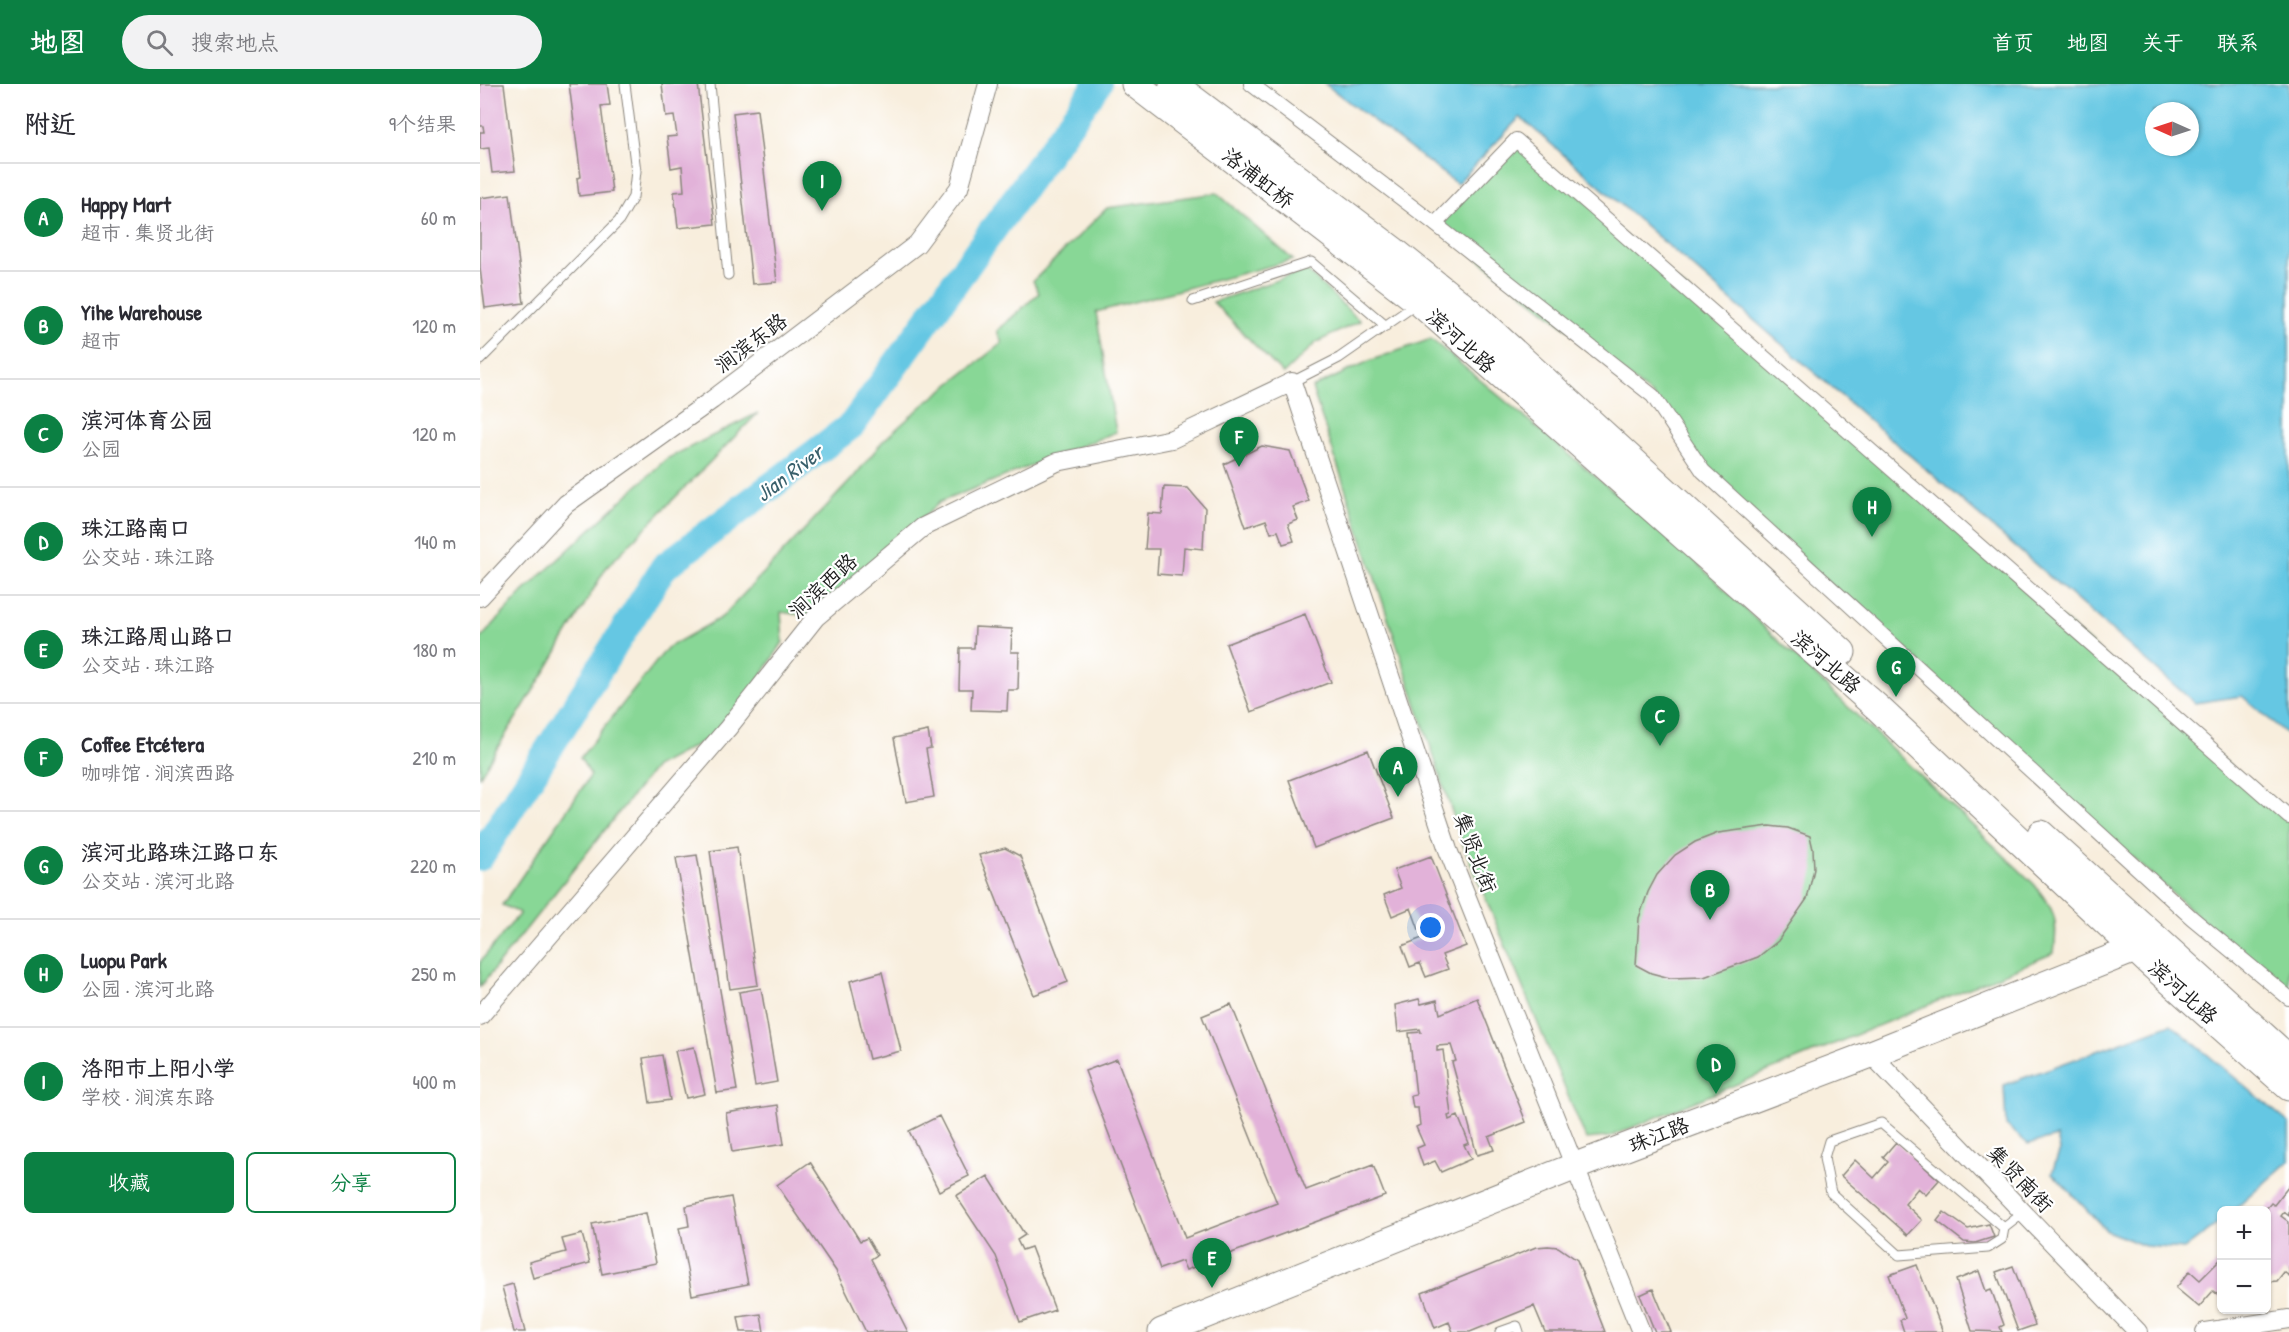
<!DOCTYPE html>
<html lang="zh">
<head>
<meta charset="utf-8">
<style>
	:root { --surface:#fff; --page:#f2f2f3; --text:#2b2b33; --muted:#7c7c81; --line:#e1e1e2; --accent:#0b8043 }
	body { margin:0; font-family:"Patrick Hand","LXGW WenKai TC",sans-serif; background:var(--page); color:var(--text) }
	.controls { position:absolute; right:18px; bottom:18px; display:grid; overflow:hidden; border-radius:9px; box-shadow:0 2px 4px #0004 }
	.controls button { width:54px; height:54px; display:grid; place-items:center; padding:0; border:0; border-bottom:2px solid var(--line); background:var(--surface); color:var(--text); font:30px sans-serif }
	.compass { position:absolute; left:1665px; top:18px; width:54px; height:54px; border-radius:50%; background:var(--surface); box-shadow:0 2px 4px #0004; rotate:273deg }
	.you { position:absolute; left:951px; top:844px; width:21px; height:21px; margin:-15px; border:4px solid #fff; border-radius:50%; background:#1a73e8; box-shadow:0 0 0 9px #1a73e833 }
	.badge { display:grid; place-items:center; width:39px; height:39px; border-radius:50%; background:var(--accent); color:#fff; font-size:20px; font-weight:700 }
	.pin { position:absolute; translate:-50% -50px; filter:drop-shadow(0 2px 3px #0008) }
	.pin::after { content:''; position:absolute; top:32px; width:21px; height:18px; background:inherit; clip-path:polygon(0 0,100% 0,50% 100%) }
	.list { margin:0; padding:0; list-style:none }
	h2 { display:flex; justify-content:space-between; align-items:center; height:78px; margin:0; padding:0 24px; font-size:26px }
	h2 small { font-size:20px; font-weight:400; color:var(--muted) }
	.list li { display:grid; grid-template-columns:39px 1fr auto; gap:18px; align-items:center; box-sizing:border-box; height:108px; padding:0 24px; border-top:2px solid var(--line) }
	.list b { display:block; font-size:22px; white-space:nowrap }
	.list p { margin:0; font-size:20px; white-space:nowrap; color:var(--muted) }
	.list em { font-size:20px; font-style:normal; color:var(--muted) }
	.actions { display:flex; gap:12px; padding:18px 24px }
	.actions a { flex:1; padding:14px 0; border:2px solid var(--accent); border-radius:9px; text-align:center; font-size:21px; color:var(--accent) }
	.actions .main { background:var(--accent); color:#fff }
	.icon { flex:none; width:33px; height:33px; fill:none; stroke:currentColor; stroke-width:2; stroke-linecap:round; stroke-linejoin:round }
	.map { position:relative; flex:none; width:1809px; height:1248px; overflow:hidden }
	header { display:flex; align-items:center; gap:36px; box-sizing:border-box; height:84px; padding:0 30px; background:var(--accent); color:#fff }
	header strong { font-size:28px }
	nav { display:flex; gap:33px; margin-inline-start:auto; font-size:21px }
	.search { width:420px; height:54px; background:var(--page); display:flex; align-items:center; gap:15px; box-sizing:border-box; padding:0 21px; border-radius:33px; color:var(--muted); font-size:22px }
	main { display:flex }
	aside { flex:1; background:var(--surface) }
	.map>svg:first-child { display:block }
</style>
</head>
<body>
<header>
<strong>地图</strong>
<div class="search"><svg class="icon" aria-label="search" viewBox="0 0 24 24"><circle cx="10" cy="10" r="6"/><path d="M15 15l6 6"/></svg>搜索地点</div>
<nav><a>首页</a><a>地图</a><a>关于</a><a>联系</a></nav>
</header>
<main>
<aside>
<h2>附近<small>9个结果</small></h2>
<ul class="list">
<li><span class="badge">A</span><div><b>Happy Mart</b><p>超市 · 集贤北街</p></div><em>60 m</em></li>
<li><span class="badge">B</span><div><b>Yihe Warehouse</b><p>超市</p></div><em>120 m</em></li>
<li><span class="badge">C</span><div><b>滨河体育公园</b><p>公园</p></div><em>120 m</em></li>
<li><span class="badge">D</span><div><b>珠江路南口</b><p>公交站 · 珠江路</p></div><em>140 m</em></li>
<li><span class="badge">E</span><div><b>珠江路周山路口</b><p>公交站 · 珠江路</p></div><em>180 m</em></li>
<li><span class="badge">F</span><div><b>Coffee Etcétera</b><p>咖啡馆 · 涧滨西路</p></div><em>210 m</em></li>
<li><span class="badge">G</span><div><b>滨河北路珠江路口东</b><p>公交站 · 滨河北路</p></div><em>220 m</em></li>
<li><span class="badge">H</span><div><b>Luopu Park</b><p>公园 · 滨河北路</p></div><em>250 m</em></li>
<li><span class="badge">I</span><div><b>洛阳市上阳小学</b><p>学校 · 涧滨东路</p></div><em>400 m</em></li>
</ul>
<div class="actions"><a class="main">收藏</a><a>分享</a></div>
</aside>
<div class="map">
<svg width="1809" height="1248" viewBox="0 0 1809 1248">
	<rect width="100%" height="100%" fill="#fff"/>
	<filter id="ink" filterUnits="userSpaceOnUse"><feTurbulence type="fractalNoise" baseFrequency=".0167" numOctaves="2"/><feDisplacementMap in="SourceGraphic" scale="12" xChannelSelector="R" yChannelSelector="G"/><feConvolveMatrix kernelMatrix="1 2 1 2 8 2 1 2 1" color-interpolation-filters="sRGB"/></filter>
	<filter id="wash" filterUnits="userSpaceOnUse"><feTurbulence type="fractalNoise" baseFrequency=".008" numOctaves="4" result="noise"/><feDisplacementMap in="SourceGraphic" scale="24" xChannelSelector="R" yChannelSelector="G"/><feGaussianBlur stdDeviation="1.35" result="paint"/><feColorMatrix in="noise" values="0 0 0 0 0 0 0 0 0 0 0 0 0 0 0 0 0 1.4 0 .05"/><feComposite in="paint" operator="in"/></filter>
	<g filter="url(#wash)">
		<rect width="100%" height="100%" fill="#f8eedd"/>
		<path fill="#88d796" stroke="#527a59" stroke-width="1.5" d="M1036 56 1809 733V914L1223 388 1173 312 955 140Z
			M737 109 813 176 616 228 636 348 460 418 336 533 301 528 303 558 248 644 175 683 0 903V878L40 829 22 821 111 691 100 674 187 564 242 533 372 395 403 357 442 322 522 259 517 247 559 209 553 197 627 124Z
			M826 186 880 237 837 258 803 290 733 218Z
			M951 255 1199 462 1554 800C1576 829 1578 833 1574 869L1129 1053 1106 1055 982 758 832 304 889 277Z
			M278 329 126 484 68 583 0 692V555L42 509 186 375Z"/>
		<path fill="#65c7e3" stroke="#407280" stroke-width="1.5" fill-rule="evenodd" d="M845 0H1809V652L1762 612 1715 619 1040 33 977 100ZM1674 27H1710V63H1674Z
			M1691 940 1809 1039V1077L1754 1126H1742L1741 1137 1704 1165 1665 1162 1627 1147 1572 1089 1580 1066 1577 1053 1548 1060 1526 1041 1524 1001Z"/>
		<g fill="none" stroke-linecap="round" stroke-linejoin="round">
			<path stroke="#65c7e3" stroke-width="16" d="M613 0 617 2"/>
			<path stroke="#65c7e3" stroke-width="28" d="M0 773 184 483 372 341 618 0"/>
		</g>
		<g id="blocks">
			<path fill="#e2b2d9" d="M0 0H24L35 87 12 89 9 64 0 65V48H4L3 42H0Z
				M89 0H127L130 21 121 22 132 108 99 112 97 94 101 93Z
				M182 0H218L235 140 198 144 194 108 204 107 202 82 191 84 187 53 197 52 194 32 186 33Z
				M277 26 297 198 272 200 253 29Z
				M30 110 44 219 5 224 0 184V114Z
				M782 362 810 367 829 417 813 423 818 436 808 440 814 457 803 460 798 447 791 449 786 436 766 443 744 380Z
				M684 403 708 404 725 424 723 465 704 463 702 492 677 490 679 465H665L668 429 682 430Z
				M825 530 851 598 771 628 746 560Z
				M495 543 532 545 531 568H539L538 606H528L527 627 491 626 492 605H479L480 564H494Z
				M448 647 451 664 446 665 454 713 426 718 414 654Z
				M888 666 914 734 834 764 809 696Z
				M1289 742 1308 744 1330 752 1333 765 1334 785 1327 815 1298 857 1278 873 1224 893 1190 894 1171 889 1156 881 1159 834 1168 808 1177 791 1195 771 1215 758 1238 749Z
				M257 763 278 901 250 905 230 767Z
				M525 764 540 772 588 898 554 911 499 771Z
				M217 771 257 1006 237 1009 196 774Z
				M951 772 986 862 962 871 968 885 946 893 940 879 930 883 922 862 942 854 931 824 912 832 904 811 921 804 914 786Z
				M402 888 421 967 389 975 370 897Z
				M281 904 297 998 275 1002 259 908Z
				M997 914 1046 1038 1009 1053 1014 1066 997 1071 972 978 976 977 971 961 957 962V967L963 966 971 1031 968 1032 969 1036 978 1032 989 1059 984 1061 991 1075 961 1088 955 1077 943 1082 937 1064 944 1061 936 1043 940 1041 938 1024H933L931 1012 936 1011 929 949 941 948 940 945 918 948 915 921 939 915 941 920 957 916 960 930Z
				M751 920 826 1106 893 1081 905 1112 706 1186 702 1177 680 1185 605 987 637 975 705 1154 797 1119 722 932Z
				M214 963 225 1010 206 1014 195 967Z
				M182 971 190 1016 170 1019 163 974Z
				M298 1021 304 1060 252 1068 246 1029Z
				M459 1032 489 1092 459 1107 429 1047Z
				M1416 1058 1459 1096 1446 1111 1438 1104 1425 1120 1442 1136 1428 1151 1361 1092 1375 1076 1394 1094 1408 1078 1403 1073Z
				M330 1078 380 1157 387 1154 397 1171 391 1175 428 1248H386L356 1187 297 1101Z
				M508 1092 545 1151 537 1156 542 1166 551 1163 575 1226 540 1238 516 1172 476 1112Z
				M1809 1102V1132L1804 1128 1801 1132 1809 1138V1192L1804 1188 1797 1197 1786 1198 1785 1126 1791 1119 1794 1121Z
				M251 1113 268 1200 212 1211 199 1144 209 1142 206 1122Z
				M1464 1128 1488 1145 1509 1140 1514 1153 1495 1159 1484 1158 1457 1137Z
				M166 1129 176 1179 122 1190 112 1140Z
				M102 1150 110 1179 53 1194 49 1178 86 1168 82 1155Z
				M1068 1162 1078 1163 1097 1176 1125 1248H1065L1054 1222 990 1248H973L969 1238 955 1244 942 1209 1056 1163Z
				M1742 1174V1214L1733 1207 1719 1223 1696 1204 1710 1187 1720 1196Z
				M1437 1181 1463 1248H1424L1420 1236 1425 1234 1409 1191Z
				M1533 1182 1555 1241 1538 1247 1516 1188Z
				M1499 1187 1506 1207 1511 1205 1524 1241 1520 1243 1522 1248 1492 1247 1476 1196Z
				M33 1200 45 1248H34L22 1203Z
				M1173 1205 1191 1248H1175L1160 1211Z
				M281 1230 284 1248H261L258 1233Z"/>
		</g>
	</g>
	<g filter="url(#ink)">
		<use href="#blocks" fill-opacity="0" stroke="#8a857c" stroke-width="1.5"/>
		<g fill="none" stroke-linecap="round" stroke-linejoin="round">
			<defs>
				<path id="service" d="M230 0 248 191
					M713 217 831 178 906 242
					M0 276 139 137 153 113 156 87 145 0
					M812 298 859 274 938 219
					M1524 1144 1522 1155 1508 1164 1419 1171 1351 1109 1344 1074 1349 1057 1401 1039 1524 1144 1542 1130
					M1020 1248 1037 1242 1039 1248"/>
				<path id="pedestrian" d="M771 0 955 140
					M1809 733 1036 56 955 140 1173 312 1223 387 1712 834 1809 914"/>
				<path id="minor" d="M0 513 86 420 232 316 437 160 479 104 508 0
					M0 932 248 644 336 533 443 443 577 378 692 355 812 298 968 766 1161 1248
					M1391 970 1658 1248
					M1725 1248 1809 1235"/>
				<path id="secondary" d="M655 0 939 218 1398 624 1670 879 1809 1003
					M693 0 913 166 989 227 1362 568
					M1561 750 1809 975
					M682 1248 1096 1082 1391 970 1670 859"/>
			</defs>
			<use href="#service" stroke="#8a857c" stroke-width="11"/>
			<use href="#pedestrian" stroke="#8a857c" stroke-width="16"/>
			<use href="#minor" stroke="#8a857c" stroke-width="20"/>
			<use href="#secondary" stroke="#8a857c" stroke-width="29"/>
			<use href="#service" stroke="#fff" stroke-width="9"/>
			<use href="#pedestrian" stroke="#fff" stroke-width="14"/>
			<use href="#minor" stroke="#fff" stroke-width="18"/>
			<use href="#secondary" stroke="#fff" stroke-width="27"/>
		</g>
	</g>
	<g text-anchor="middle" stroke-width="4.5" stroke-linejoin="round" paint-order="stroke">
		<g font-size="21" fill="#1c1c1c" stroke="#fff">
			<text transform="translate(778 94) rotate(38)" y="7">洛浦虹桥</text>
			<text transform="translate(981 257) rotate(42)" y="7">滨河北路</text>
			<text transform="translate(271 259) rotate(-37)" y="7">涧滨东路</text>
			<text transform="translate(343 502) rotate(-43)" y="7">涧滨西路</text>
			<text transform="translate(1346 578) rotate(41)" y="7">滨河北路</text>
			<text transform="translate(995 769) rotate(69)" y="7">集贤北街</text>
			<text transform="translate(1703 908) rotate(42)" y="7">滨河北路</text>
			<text transform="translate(1179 1051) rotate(-21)" y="7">珠江路</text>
			<text transform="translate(1540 1095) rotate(46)" y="7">集贤南街</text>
		</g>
		<g font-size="22" font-style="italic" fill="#39606c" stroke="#fff">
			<text transform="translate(309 389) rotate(-37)" y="8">Jian River</text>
		</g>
	</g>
</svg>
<div class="controls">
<button>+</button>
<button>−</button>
</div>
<svg class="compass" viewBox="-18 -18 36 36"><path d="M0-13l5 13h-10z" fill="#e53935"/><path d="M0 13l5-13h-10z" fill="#7c7c81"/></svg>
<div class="you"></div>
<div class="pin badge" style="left:918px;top:713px">A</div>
<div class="pin badge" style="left:1230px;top:836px">B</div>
<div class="pin badge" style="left:1180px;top:662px">C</div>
<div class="pin badge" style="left:1236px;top:1010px">D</div>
<div class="pin badge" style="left:732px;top:1204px">E</div>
<div class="pin badge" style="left:759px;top:383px">F</div>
<div class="pin badge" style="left:1416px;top:613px">G</div>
<div class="pin badge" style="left:1392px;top:453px">H</div>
<div class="pin badge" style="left:342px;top:127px">I</div>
</div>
</main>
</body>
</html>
